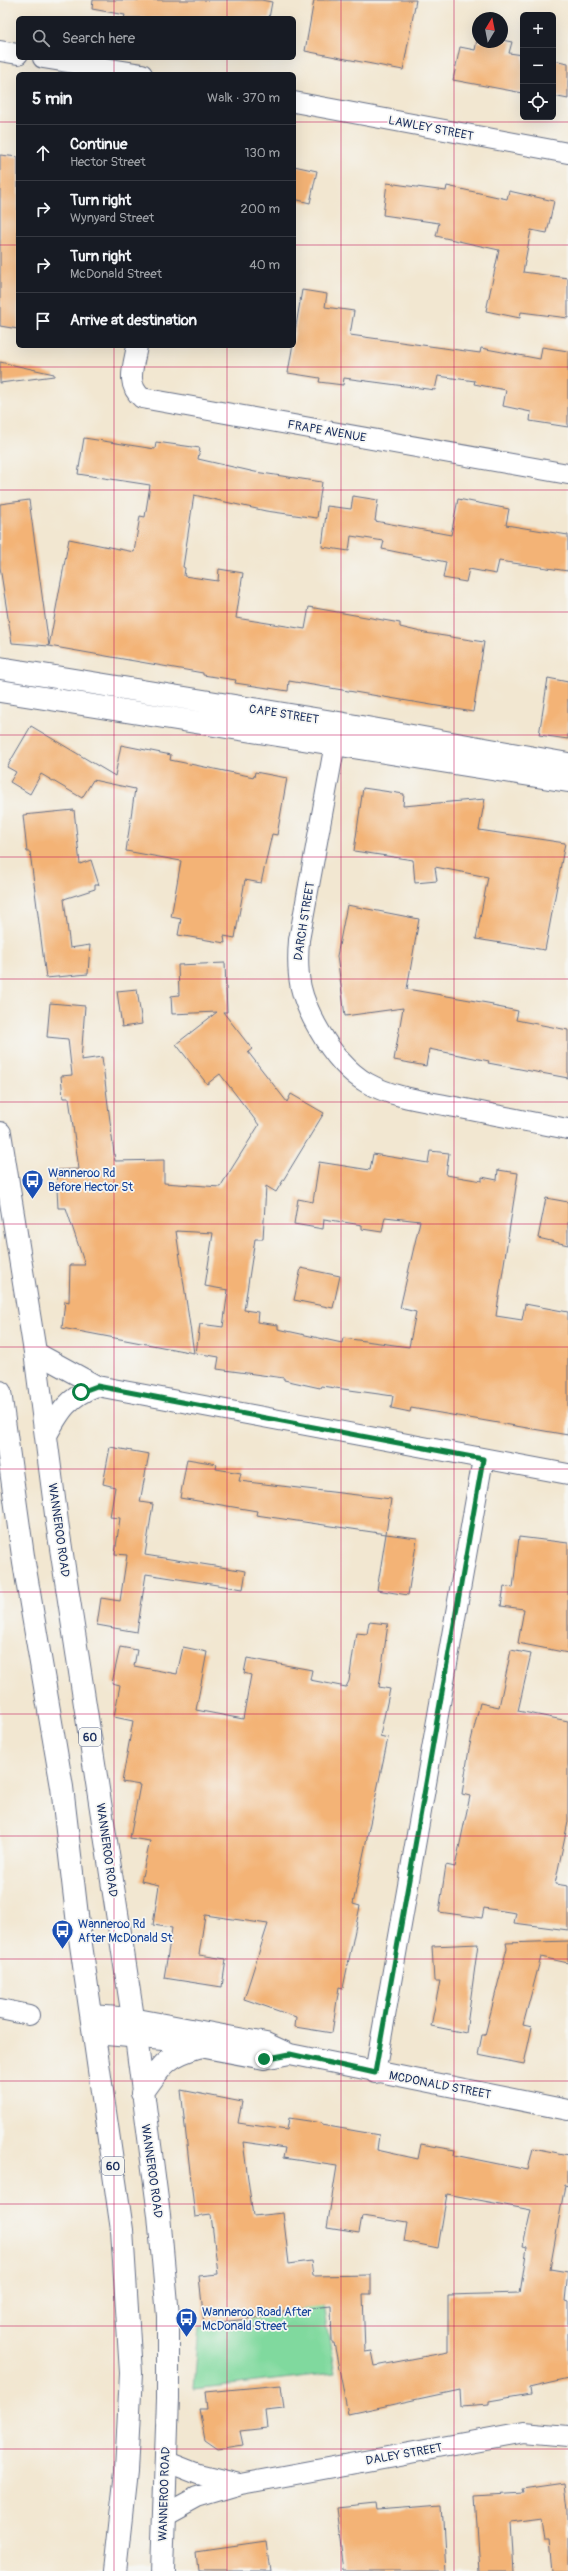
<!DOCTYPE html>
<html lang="en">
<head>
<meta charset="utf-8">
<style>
	:root { --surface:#171b24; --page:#20242c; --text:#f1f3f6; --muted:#9ea1a6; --line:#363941 }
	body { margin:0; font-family:Pangolin,sans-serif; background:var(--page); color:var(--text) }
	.controls { position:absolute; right:12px; top:12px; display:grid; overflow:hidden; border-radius:6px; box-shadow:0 4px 16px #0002 }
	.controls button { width:36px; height:36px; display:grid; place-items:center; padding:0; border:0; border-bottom:1px solid var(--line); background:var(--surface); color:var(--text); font:20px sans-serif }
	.compass { position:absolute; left:472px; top:12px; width:36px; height:36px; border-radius:50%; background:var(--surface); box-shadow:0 4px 16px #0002; rotate:10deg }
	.stop { position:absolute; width:12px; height:12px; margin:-9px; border:3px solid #0b8043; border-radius:50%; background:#fff }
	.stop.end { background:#0b8043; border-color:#fff; box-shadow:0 1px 4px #0008 }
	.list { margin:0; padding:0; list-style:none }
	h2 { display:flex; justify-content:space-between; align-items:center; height:52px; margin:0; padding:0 16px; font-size:17px }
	h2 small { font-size:13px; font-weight:400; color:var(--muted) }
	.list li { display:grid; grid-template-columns:26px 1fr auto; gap:12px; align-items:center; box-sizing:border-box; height:56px; padding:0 16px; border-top:1px solid var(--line) }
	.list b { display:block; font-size:15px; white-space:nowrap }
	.list p { margin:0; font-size:13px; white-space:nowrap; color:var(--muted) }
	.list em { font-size:13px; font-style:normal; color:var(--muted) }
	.icon { flex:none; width:22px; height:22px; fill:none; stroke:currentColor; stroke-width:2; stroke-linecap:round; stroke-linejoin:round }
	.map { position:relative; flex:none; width:568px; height:2571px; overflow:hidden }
	.search { position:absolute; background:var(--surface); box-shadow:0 4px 16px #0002; left:16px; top:16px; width:280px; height:44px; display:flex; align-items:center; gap:10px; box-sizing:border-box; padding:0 14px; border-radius:6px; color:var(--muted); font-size:15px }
	.panel { position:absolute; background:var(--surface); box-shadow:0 4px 16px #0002; left:16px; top:72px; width:280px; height:276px; border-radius:6px }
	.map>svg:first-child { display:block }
</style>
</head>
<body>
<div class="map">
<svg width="568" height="2571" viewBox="0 0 568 2571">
	<rect width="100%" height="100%" fill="#f6f6f2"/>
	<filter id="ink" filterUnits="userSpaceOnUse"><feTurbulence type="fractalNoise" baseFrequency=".025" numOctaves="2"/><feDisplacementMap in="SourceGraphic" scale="8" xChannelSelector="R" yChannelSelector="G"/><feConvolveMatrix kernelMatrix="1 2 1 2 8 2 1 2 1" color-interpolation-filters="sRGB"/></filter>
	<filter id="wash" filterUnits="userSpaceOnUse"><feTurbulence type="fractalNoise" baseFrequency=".012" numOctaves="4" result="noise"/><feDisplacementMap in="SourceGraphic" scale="16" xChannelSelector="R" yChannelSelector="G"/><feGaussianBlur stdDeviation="0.9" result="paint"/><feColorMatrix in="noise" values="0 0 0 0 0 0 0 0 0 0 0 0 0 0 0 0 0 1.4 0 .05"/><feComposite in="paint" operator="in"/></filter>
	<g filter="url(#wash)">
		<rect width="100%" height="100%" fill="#f2e7d1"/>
		<path fill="#80d99e" stroke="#4e847e" d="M323 2305 335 2373 194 2389 199 2327Z"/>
		<g id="blocks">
			<path fill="#f3b376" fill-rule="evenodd" d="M93 0H261L272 2 269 18H124L125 15 92 9Z
				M314 0H416L403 70 305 51Z
				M478 35V42H502V40L512 42 509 53 523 55V93L453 80 460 47 475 50Z
				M553 60 568 63V99L553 96Z
				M0 155 18 157V329L0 326Z
				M294 166 317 171 310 203 294 199Z
				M387 183 446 191 447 186 507 199 509 191 554 201 547 233 531 230 523 272 568 278V318L521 312 520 318 486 311 499 250 436 236 439 223 383 215Z
				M302 290 327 294 325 307 354 311 350 335 480 353 481 348 540 359 542 347 568 351V427L530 421 531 412 503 406 506 390 474 384 475 381 438 376 435 390 344 378 343 385 319 382 320 378 288 373Z
				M0 362 54 374V376L0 383Z
				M84 438 155 449 156 442 200 448 198 459 255 472 322 482 317 518 266 511 194 495 183 567 185 568 184 576 218 581 219 569 243 573 236 618 305 629 309 607 400 623V627L425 633 484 642 473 712 289 681 288 691 235 683 236 680 203 675V673L49 646 69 539 134 552 140 516 145 517 150 485 78 474Z
				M353 496 378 500 375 521 451 535 458 499 509 509 506 525 568 535V571L499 561 496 574 469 569 466 582 443 578 446 562 382 549 384 541 351 536 349 551 322 547 327 506 351 509Z
				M29 500 49 646 12 643 0 567V504Z
				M548 678 568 682V739L539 735Z
				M31 726 115 776 121 745 171 755 170 760 254 777 255 772 287 778 277 835 272 834 261 883 245 880 235 938 224 936 225 943 178 935 181 919 171 917 181 861 126 851 135 789 93 780 82 798 41 774 30 794 10 782 16 772 7 767Z
				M363 788 404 794 403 806 485 799 479 830 565 843 545 950 476 939 488 877 435 867 437 881 415 883 413 860 354 851Z
				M74 810 80 864 91 860 99 885H95V889L64 899 70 948 90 945 88 974 46 978 30 852H27L23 815Z
				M347 905 419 919 407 989 493 1004 492 1006 518 1011 516 1020 568 1030V1078L488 1063 489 1061 429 1049 426 1066 394 1060 403 1008 345 1016 337 956Z
				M225 963 227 1012H223L252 1049 248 1052 287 1102 291 1094 324 1113 276 1192 266 1186 263 1239H255L244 1310 258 1312 257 1322 278 1325V1329L342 1343 343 1338 409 1347 416 1312 400 1308 420 1221 385 1217 382 1232 362 1229V1225L324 1219 323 1229 294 1224 298 1199 313 1202 319 1162 370 1170 373 1154 428 1163 430 1151 449 1153 446 1175 482 1181V1177L497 1180 498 1170 518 1173 496 1316 522 1320 525 1304 568 1312V1435L411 1408 410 1412 391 1408 393 1396 321 1386 320 1388 284 1380V1378L217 1369 219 1357 196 1353 200 1324 223 1327 228 1290 205 1286 213 1233 176 1231 194 1353 62 1328 65 1301 69 1302 70 1265H85L66 1208H58L56 1170 79 1169 69 1098H63L61 1076 72 1075 68 1039 47 1037 50 1003 85 1006 81 1060 102 1057 115 1161 164 1160V1183L220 1187 259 1125 220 1074 207 1084 176 1044 217 1012 172 1014 171 996 179 995 178 965Z
				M137 989 142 1024 122 1027 117 991Z
				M546 1198 568 1202V1245L538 1238Z
				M301 1268 340 1276 333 1308 294 1300Z
				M110 1447 149 1454 140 1502 153 1504 145 1555 246 1571 243 1589 146 1574 137 1632 97 1625 101 1598 120 1601 127 1555 115 1554 120 1518 110 1517 115 1487 103 1484Z
				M187 1459 217 1464 216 1469 241 1473 239 1481 391 1499 386 1534 256 1515 257 1511 180 1498Z
				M386 1534 417 1538 408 1595 377 1590Z
				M519 1537 568 1543V1653L518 1643 524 1609 501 1606 504 1586 513 1588Z
				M369 1622 388 1624 379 1687 390 1689 380 1736 388 1738 353 1904 360 1906 343 1988 339 1987 332 2033 295 2027 296 2017 244 1999 268 1924 205 1915 199 1955 226 1959 222 1987 164 1978 172 1928 153 1925 159 1885 141 1881 150 1841 130 1838 140 1785 122 1782 133 1721 114 1717 120 1685 112 1683 120 1647 137 1650 134 1666 177 1674 183 1647 207 1652 196 1710 243 1719 251 1675 244 1673 247 1658 312 1670 310 1680 346 1687 349 1681 356 1633 367 1634Z
				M511 1650 531 1654 518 1711 568 1721V1822L555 1884 568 1886V1930L514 1923 516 1913 484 1908 482 1918 439 1912 446 1865 455 1867 470 1796 462 1794 469 1749 480 1703 499 1707Z
				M568 1941V1963L541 1957 523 2025 532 2027 524 2064 478 2055 482 2035H485L507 1948 506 1943Z
				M478 1944 466 2033 431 2026 440 1981H434L432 1946Z
				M181 2090 242 2102 238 2123 287 2130 289 2118 322 2123V2125L379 2135 377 2150 418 2159 421 2144 455 2150 454 2155 528 2170 533 2148 568 2155V2186L565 2185 550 2269 568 2272 565 2301 568 2302V2379L529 2388 530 2394 489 2401V2404L461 2406 460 2390 348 2414 334 2343H332L331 2306 282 2311V2315L204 2324 199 2276 218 2274 211 2215 195 2217ZM243 2142 285 2148 283 2158 337 2166 327 2228 359 2233 362 2216 407 2223 404 2241 438 2248 447 2194 531 2210 523 2246 527 2247 520 2293 448 2295V2352L375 2366 372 2351 365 2352 363 2294H371V2275L313 2276 311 2261 289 2264 283 2213 253 2216Z
				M281 2385 284 2409 265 2411 267 2428 240 2431 243 2445 218 2449 205 2440 199 2409H207L205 2392Z
				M565 2483 568 2509V2571H552L549 2540H544L541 2518 511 2522 514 2571H480L475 2496 524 2493 523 2489Z
				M375 2504 376 2510 442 2505 446 2571H345L337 2508Z
				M266 2542 270 2571H198L196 2552Z"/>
		</g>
	</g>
	<g filter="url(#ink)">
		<use href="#blocks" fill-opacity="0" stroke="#666f86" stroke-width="1"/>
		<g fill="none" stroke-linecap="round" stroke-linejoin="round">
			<defs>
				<path id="street" d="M0 51 18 54
					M43 58 142 74
					M294 102 568 153
					M137 346C134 365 125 384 142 398L568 474
					M338 727 299 940C296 978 300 997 319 1030 331 1051 346 1071 367 1083 394 1098 425 1101 455 1107 492 1114 530 1122 568 1129
					M35 1352 97 1386 568 1474
					M46 1437C60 1411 68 1397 97 1386
					M0 2009 29 2015
					M92 2015 132 2018 266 2043 290 2054 568 2110
					M95 2034 163 2040 264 2059 290 2054
					M375 2073 483 1459
					M165 2461 198 2474 239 2484
					M164 2515 197 2497 241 2484 524 2432 568 2436"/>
				<path id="secondary" d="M0 668 339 723 568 764
					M0 691 568 781"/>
				<path id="highway" d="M0 1133 35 1352 57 1522 136 2037 159 2215 168 2316V2398L162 2571
					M0 1392 24 1563 62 1787 78 1924 122 2230 131 2373 126 2472 115 2571
					M142 2093C162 2066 164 2057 198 2047"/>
			</defs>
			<use href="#street" stroke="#666f86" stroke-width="22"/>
			<use href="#secondary" stroke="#666f86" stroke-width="24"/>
			<use href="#highway" stroke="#666f86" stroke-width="24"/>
			<use href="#street" stroke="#fff" stroke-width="20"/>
			<use href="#secondary" stroke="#fff" stroke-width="22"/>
			<use href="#highway" stroke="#fff" stroke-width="22"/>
		</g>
	</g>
	<g fill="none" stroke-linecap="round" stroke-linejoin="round" filter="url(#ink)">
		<path stroke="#0b8043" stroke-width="5" d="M81 1392 97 1386 483 1459 375 2073 290 2054 264 2059"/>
	</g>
	<path fill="none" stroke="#c2185b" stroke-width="1" stroke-opacity="0.55" d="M114 0V18M227 0V18M341 0V2571M454 0V2571M114 58V74M227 58V74M0 122H18M294 122H568M0 245H18M294 245H568M114 346V2571M227 346V2571M0 367H568M0 490H568M0 612H568M0 735H568M0 857H568M0 979H568M0 1102H568M0 1224H568M0 1347H568M0 1469H568M0 1592H568M0 1714H568M0 1836H568M0 1959H568M0 2081H568M0 2204H568M0 2326H568M0 2449H568"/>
	<defs>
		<symbol id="bus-pin" viewBox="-11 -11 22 30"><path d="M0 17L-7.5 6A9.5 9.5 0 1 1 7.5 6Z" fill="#1a4fb4" stroke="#f6f6f2"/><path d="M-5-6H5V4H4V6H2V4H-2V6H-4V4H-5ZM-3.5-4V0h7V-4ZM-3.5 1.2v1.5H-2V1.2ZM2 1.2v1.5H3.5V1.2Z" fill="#fff"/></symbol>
	</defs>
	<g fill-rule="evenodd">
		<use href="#bus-pin" x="20" y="1168" width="25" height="34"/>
		<use href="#bus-pin" x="50" y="1918" width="25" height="34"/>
		<use href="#bus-pin" x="174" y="2306" width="25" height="34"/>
	</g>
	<g text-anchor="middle" stroke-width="3.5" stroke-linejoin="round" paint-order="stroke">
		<g fill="#f6f6f2" stroke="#5d6b8a" stroke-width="1">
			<rect x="79" y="1728" width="22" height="18" rx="3"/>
			<rect x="102" y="2157" width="22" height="18" rx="3"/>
		</g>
		<g font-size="11" font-weight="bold" fill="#1b2f5e">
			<text x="90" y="1741">60</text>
			<text x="113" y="2170">60</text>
		</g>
		<g font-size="12" fill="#1b2f5e" stroke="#f6f6f2">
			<text transform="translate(431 128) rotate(11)" y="4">LAWLEY STREET</text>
			<text transform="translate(327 431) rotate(10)" y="4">FRAPE AVENUE</text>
			<text transform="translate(284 714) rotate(9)" y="4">CAPE STREET</text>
			<text transform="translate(304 921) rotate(-81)" y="4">DARCH STREET</text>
			<text transform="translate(59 1530) rotate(82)" y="4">WANNEROO ROAD</text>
			<text transform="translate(107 1850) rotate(82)" y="4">WANNEROO ROAD</text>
			<text transform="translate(440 2085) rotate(11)" y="4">MCDONALD STREET</text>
			<text transform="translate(152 2171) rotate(82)" y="4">WANNEROO ROAD</text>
			<text transform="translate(404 2454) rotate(-10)" y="4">DALEY STREET</text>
			<text transform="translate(164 2494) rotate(-88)" y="4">WANNEROO ROAD</text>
		</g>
		<g font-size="12" fill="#164399" stroke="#f6f6f2" text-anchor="start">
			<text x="48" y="1177">Wanneroo Rd<tspan x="48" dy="14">Before Hector St</tspan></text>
			<text x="78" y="1928">Wanneroo Rd<tspan x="78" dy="14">After McDonald St</tspan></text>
			<text x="202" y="2316">Wanneroo Road After<tspan x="202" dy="14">McDonald Street</tspan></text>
		</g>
	</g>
</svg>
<div class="controls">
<button>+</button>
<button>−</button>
<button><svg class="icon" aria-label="locate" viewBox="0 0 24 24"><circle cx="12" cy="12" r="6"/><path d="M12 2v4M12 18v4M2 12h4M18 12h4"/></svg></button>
</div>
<svg class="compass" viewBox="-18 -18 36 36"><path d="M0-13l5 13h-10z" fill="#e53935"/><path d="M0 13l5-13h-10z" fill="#9ea1a6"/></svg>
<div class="stop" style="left:81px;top:1392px"></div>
<div class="stop end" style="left:264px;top:2059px"></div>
<div class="search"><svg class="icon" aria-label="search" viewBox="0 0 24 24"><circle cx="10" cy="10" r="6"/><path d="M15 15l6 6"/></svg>Search here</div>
<section class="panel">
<h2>5 min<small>Walk · 370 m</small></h2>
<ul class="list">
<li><svg class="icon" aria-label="ahead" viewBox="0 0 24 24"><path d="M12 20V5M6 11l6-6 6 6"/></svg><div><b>Continue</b><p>Hector Street</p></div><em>130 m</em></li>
<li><svg class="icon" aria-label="right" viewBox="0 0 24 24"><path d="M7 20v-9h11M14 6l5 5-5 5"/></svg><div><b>Turn right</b><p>Wynyard Street</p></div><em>200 m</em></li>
<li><svg class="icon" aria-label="right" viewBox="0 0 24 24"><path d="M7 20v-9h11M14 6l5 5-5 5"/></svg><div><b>Turn right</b><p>McDonald Street</p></div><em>40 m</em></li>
<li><svg class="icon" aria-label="arrive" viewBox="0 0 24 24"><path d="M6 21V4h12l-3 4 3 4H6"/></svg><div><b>Arrive at destination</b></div></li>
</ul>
</section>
</div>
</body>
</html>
